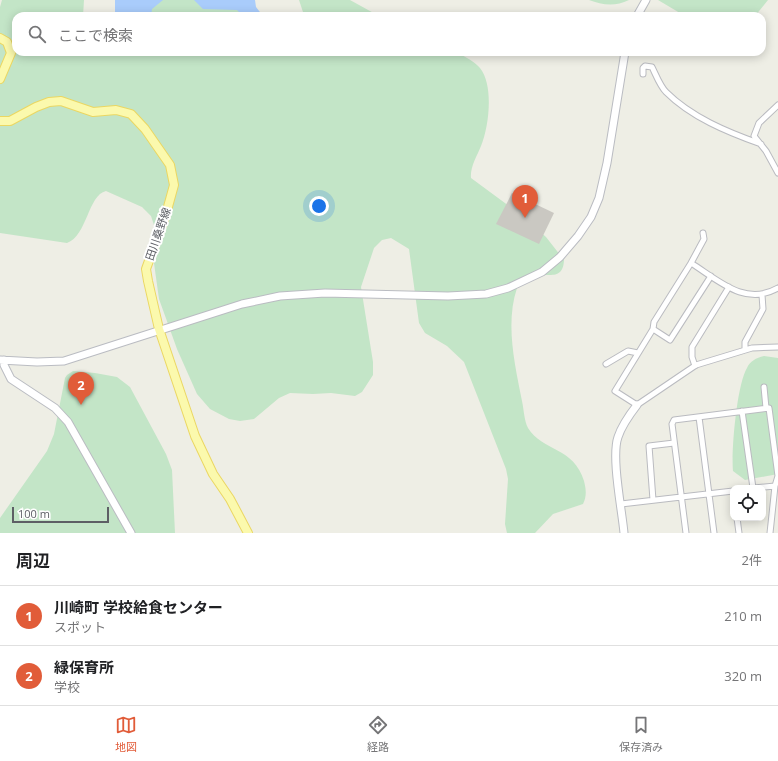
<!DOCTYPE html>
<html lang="ja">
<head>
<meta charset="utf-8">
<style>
	:root { --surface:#fff; --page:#f2f2f2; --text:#202124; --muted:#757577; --line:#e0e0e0; --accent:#e15c39 }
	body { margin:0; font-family:"Open Sans","Noto Sans JP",sans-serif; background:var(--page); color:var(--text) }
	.controls { position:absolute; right:12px; bottom:12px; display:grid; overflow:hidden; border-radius:8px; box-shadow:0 2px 10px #0003 }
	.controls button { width:36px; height:36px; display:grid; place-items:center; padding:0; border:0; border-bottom:1px solid var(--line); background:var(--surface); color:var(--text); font:20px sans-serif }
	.scale { position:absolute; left:12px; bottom:10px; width:97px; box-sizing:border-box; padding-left:4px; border:2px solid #5d5f65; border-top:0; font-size:11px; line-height:14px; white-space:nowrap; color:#5d5f65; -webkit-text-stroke:3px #fff; paint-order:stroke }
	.you { position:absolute; left:319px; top:206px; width:14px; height:14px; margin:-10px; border:3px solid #fff; border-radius:50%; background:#1a73e8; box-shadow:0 0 0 6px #1a73e833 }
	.badge { display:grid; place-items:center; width:26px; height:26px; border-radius:50%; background:var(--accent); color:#fff; font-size:13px; font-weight:700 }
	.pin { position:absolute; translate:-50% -33px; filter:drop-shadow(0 1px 2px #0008) }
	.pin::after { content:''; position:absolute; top:21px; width:14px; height:12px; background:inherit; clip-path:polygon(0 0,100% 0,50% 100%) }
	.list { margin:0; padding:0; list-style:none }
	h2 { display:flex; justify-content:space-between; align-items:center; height:52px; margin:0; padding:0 16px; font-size:17px }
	h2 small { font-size:13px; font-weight:400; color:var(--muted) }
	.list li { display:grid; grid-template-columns:26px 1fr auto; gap:12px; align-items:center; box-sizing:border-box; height:60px; padding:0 16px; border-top:1px solid var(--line) }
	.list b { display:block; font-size:15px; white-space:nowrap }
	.list p { margin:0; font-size:13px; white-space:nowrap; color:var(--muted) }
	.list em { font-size:13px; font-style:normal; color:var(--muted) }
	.icon { flex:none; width:22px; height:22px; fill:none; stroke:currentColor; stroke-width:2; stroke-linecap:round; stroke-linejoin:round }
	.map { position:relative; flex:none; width:778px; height:533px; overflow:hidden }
	.search { position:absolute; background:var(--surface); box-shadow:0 2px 10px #0003; left:12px; right:12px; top:12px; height:44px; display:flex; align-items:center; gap:10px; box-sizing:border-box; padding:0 14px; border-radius:12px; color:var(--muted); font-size:15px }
	.sheet { height:172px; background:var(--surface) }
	nav { display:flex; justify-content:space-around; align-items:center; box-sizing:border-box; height:56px; border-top:1px solid var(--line); background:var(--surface); font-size:11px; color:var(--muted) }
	nav a { display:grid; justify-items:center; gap:2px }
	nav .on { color:var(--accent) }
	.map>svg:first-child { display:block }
</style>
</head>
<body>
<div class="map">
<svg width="778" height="533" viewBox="0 0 778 533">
	<rect width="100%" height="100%" fill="#eeeee5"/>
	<path fill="#c3e5c7" d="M2 0H84L83 16H16V52H457C465 57 474 61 480 68 494 85 489 127 481 146 477 156 470 167 471 178L521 215 546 237 564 260C563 283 545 271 533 277 527 279 522 284 517 288 505 324 515 365 522 401 524 410 524 420 528 428 542 451 574 447 584 481 586 489 587 496 583 504L553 514 535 533H507L505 524 508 479 506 469 464 362 447 346 425 333 419 323 409 249 391 238 382 240 374 248 361 287 373 362V375L362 392 355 396 331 393 313 394 290 393 279 398 254 419 240 421 229 419 210 409 197 394 177 349 159 299 153 256 155 228 151 216 142 207 106 191C88 195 87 236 67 243L0 233V7Z
		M131 0H236L264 16H126Z
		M299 0H350L379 16H307L303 12Z
		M589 0H629C615 7 602 5 589 0Z
		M658 0H768L755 16H685Z
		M764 356 778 358V474L745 480 733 471C731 451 737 384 747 368 750 361 756 358 764 356Z
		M73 371 95 373 117 377 130 387 166 454 172 470 175 533H0V518L47 451 54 434 65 378 67 375Z"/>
	<path fill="#a9ccfb" d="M115 0H163L152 9 151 16H115Z
		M194 0H255L256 7 263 16H243L237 10 203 9Z"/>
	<path fill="#cac8c2" d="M512 193 554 213 539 244 496 224Z"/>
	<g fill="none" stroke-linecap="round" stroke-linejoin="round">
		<defs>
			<path id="street" d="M643 74V68L645 66 652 67C656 75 660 86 666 92 691 117 727 132 761 144
				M778 105 759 123 754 136 766 151 778 173
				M691 263 704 239 703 233
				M778 288C745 307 718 280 691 263L654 322 653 329 615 391 637 405 696 365 752 348 778 347
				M653 329 670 340 711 276
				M745 350V342L763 309 762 295
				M606 364 628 351 638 353
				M695 366 692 357V347L729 287
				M764 387 766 408
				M742 411 753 488
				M699 417 714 533
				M653 500 649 446 674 443
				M621 504 733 491
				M737 518 739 533
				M686 533 672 424 674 420 769 408 778 476 775 486 754 488
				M770 533 775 486"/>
			<path id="secondary" d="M637 16 646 0
				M0 360 37 362 64 361 242 304 280 296 325 293 448 296 486 294 508 288 542 272 560 257 578 236 591 217 599 198 607 163 625 52
				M4 360V365L11 379 55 408 68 422 131 533
				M624 533C622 510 611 457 618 437 622 425 630 414 637 405"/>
			<path id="primary" d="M0 38 7 42 11 53 0 79
				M0 121H10L36 107 49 102 61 101 93 112 116 110 131 114 145 129 170 165 174 185 166 214 146 269 148 281 159 329 195 436 213 474 230 499 248 533"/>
		</defs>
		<use href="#street" stroke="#babbc0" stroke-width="7"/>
		<use href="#secondary" stroke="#babcc2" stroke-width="9"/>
		<use href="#primary" stroke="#ebd762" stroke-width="10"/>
		<use href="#street" stroke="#fff" stroke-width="5"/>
		<use href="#secondary" stroke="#fff" stroke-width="7"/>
		<use href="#primary" stroke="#fbf9ad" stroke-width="8"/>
	</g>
	<g text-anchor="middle" stroke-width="4" stroke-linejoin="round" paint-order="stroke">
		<g font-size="11" fill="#5d5f65" stroke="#fff">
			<text transform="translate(158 234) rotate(-71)" y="4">田川桑野線</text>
		</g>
	</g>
</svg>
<div class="controls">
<button><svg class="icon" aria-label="locate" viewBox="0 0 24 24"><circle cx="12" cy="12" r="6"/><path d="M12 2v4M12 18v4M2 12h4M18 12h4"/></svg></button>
</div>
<div class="scale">100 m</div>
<div class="you"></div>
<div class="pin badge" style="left:525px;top:218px">1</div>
<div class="pin badge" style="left:81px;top:405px">2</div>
<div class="search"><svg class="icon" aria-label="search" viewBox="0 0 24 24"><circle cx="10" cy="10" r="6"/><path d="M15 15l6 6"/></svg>ここで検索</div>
</div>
<section class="sheet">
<h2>周辺<small>2件</small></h2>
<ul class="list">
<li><span class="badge">1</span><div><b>川崎町 学校給食センター</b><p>スポット</p></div><em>210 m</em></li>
<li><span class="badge">2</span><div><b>緑保育所</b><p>学校</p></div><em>320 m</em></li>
</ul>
</section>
<nav>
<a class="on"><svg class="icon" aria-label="map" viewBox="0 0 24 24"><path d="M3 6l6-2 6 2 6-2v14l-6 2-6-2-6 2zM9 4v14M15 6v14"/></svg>地図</a>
<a><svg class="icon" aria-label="directions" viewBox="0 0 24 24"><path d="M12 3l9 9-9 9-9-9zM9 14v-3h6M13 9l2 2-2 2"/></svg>経路</a>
<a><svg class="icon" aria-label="saved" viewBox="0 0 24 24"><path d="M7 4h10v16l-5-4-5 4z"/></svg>保存済み</a>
</nav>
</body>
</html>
